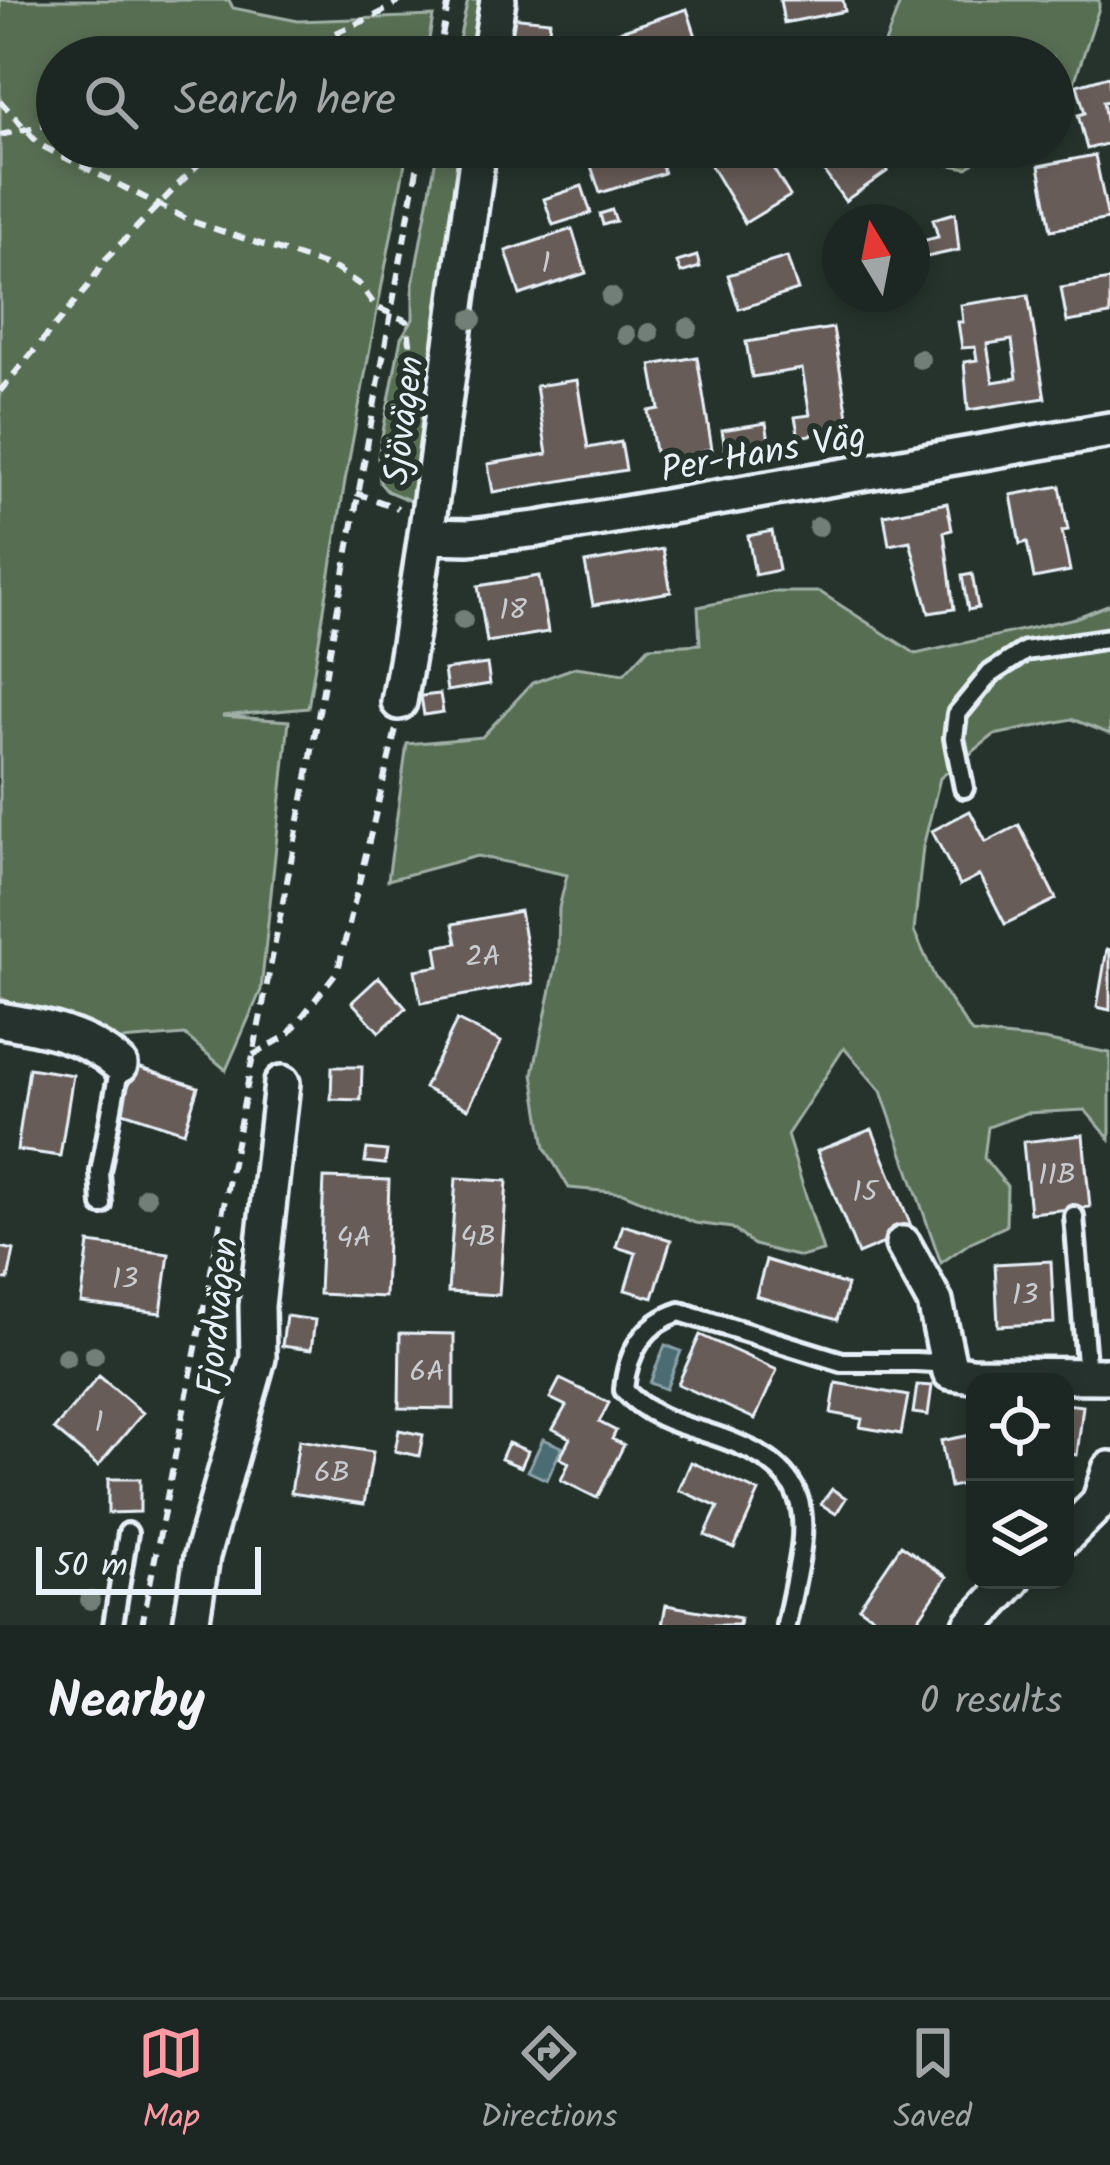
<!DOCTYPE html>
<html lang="en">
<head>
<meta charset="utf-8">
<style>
	:root { --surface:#1c2622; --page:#29322f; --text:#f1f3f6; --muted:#a0a5a5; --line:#3a4340; --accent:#ff9aa2 }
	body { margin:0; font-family:Kalam,sans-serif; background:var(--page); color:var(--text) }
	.controls { position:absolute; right:36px; bottom:36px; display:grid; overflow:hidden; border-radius:24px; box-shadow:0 6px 18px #0003 }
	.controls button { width:108px; height:108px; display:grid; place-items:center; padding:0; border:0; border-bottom:3px solid var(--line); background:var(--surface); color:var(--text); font:60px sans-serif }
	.compass { position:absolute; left:822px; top:204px; width:108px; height:108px; border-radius:50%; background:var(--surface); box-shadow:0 6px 18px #0003; rotate:350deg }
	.scale { position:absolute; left:36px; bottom:30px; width:225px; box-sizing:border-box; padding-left:12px; border:6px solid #e8f1f8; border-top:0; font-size:33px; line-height:42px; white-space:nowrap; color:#e8f1f8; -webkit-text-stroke:9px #26332d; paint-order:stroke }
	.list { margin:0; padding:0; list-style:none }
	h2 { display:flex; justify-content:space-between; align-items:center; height:156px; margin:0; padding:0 48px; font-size:51px }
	h2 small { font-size:39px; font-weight:400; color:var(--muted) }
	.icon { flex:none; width:66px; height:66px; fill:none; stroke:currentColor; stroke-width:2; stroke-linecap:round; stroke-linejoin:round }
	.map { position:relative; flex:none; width:1110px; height:1625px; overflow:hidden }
	.search { position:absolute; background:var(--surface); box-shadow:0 6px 18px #0003; left:36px; right:36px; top:36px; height:132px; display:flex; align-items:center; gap:30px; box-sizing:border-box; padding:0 42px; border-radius:66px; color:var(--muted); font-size:45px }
	.sheet { height:372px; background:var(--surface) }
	nav { display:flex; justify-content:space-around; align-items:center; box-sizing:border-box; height:168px; border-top:3px solid var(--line); background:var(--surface); font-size:33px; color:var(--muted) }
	nav a { display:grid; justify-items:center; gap:6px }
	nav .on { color:var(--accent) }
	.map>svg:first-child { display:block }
</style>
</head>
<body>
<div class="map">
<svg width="1110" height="1625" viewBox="0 0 1110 1625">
	<rect width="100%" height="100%" fill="#26332d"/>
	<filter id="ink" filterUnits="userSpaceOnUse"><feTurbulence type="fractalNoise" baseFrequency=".00833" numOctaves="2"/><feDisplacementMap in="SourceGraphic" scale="24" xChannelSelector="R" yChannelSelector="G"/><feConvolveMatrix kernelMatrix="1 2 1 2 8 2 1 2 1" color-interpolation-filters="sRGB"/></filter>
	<g filter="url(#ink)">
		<path fill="#586e53" stroke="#a0b0a6" stroke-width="3" d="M0 0H229L233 8 298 21 433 16 426 57H57V147H408L345 481 308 708 222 716 289 721 261 990 226 1070 185 1035 109 1041 0 998Z
			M468 0H490L482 57H455Z
			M901 0H1099V8L1072 89 1053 104V57H880Z
			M438 147H467L418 504 387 491 380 483 378 457 401 338 413 319V284Z
			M910 147H997L967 168 920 160Z
			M772 592H820L916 654 1075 618 1110 604V734L1072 719 994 735 940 778 923 847 914 931 936 980 972 1033 1044 1040 1110 1053V1139L1085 1110 1026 1113 988 1127 984 1158 1007 1186 1006 1226 971 1242 941 1263 881 1091 844 1048 787 1135 823 1251 801 1257 780 1252 754 1245 732 1228 695 1223 623 1193 569 1188 545 1148 533 1074 558 956 559 908 567 875 477 856 388 880 407 744 482 737 532 683 576 667 624 674 649 647 700 644 698 607Z"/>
		<path fill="#4c6c73" stroke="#8aa1a8" stroke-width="3" d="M665 1345 681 1351 666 1389 650 1383Z
			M543 1439 562 1447 547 1480 528 1471Z"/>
		<path fill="#685c58" stroke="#e8f1f8" stroke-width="3" fill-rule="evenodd" d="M780 0H843L845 11 784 23Z
			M687 9 700 49 676 57H612L605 36Z
			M510 17 550 21 547 46 531 44 529 57H505Z
			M1109 76 1110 101 1103 102 1110 143 1087 149 1078 115 1085 113 1077 85Z
			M597 147H656L664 173 600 193 586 151Z
			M731 147H760L790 196 745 223 708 161Z
			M817 147H871L888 171 845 201 810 152Z
			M1095 155 1108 219 1051 230 1039 166Z
			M582 186 591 213 553 225 544 199Z
			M612 210 616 221 603 225 600 214Z
			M955 213 959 250 922 258 918 242 938 237 933 219Z
			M572 229 586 273 520 295 506 251Z
			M697 256 700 267 681 273 677 262Z
			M787 257 798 290 739 309 728 275Z
			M1110 280V315L1067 322 1061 288Z
			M1028 295 1045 398 968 410 964 362 977 360 975 347 962 348 958 322H963L961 305ZM1012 340 1017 378 993 382 987 344Z
			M833 328 850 428 799 437 795 417 810 415 802 369 752 377 746 342Z
			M697 357 712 449 705 450 708 466 668 472 665 455 656 457 648 411 659 409 651 365Z
			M577 380 588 448 621 442 626 470 493 492 488 464 547 454 536 386Z
			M766 423 771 452 727 460 722 430Z
			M1060 486 1068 530 1062 531 1070 571 1034 578 1027 542 1020 544 1011 495Z
			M947 503 952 530 944 532 954 609 929 613 910 541 889 545 884 515Z
			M772 531 779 570 755 575 748 536Z
			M663 549 671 592 593 605 585 563Z
			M972 574 978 608 968 610 962 576Z
			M539 576 548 632 487 642 478 586Z
			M487 664 490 684 447 691 444 670Z
			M440 694 443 712 424 715 421 696Z
			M970 811 986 842 1019 825 1056 899 1005 924 980 875 960 885 932 831Z
			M520 911 533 983 421 1003 415 970 439 966 436 947 457 943 453 924Z
			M1107 949 1110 950V1010L1097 1007Z
			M379 977 406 1008 379 1032 352 1002Z
			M457 1020 501 1042 468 1109 424 1088Z
			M135 1066 198 1087 184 1132 120 1111Z
			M332 1067H362L361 1100 331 1099Z
			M29 1068 73 1075 60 1156 17 1150Z
			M872 1129 913 1231 858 1254 817 1151Z
			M1083 1135 1090 1207 1030 1213 1023 1142Z
			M367 1149 387 1151 385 1164 365 1162Z
			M324 1178 389 1180 385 1297 319 1294Z
			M456 1178 507 1181 499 1295 448 1292Z
			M623 1225 671 1240 653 1298 625 1290 636 1253 616 1247Z
			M89 1243 169 1254 161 1313 81 1303Z
			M0 1247 14 1250 8 1280 0 1279Z
			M766 1260 847 1285 837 1320 756 1296Z
			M1051 1261 1054 1323 998 1326 995 1264Z
			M286 1316 315 1320 311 1350 282 1346Z
			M400 1333 454 1334V1409L399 1408Z
			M700 1335 777 1370 755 1419 678 1384Z
			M99 1376 143 1413 98 1466 54 1429Z
			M560 1379 609 1403 599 1422 616 1431 612 1439 624 1445 597 1498 561 1480 569 1463 560 1458 570 1438 553 1429 566 1406 550 1398Z
			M836 1383 908 1396 901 1434 860 1427 862 1419 831 1413Z
			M917 1385 932 1386 928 1415 913 1413Z
			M1065 1404 1083 1406 1077 1455 1065 1453Z
			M399 1430 423 1435 419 1456 395 1451Z
			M975 1434V1482L950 1487 941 1441Z
			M299 1440 373 1452 364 1504 291 1493Z
			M508 1443 528 1451 521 1467 501 1459Z
			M691 1462 759 1492 734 1548 705 1535 718 1507 679 1490Z
			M108 1479H140V1512L108 1513Z
			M832 1489 846 1498 836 1514 821 1504Z
			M901 1545 947 1577 914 1625H885L859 1607Z
			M666 1605 740 1618 739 1625H662Z"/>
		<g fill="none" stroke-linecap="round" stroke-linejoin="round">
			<defs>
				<path id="lane" d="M964 788 954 738 957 714 990 674 1025 651 1110 638
					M102 1205 100 1172 120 1065
					M1074 1216 1087 1376
					M113 1625 128 1533
					M786 1625C808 1520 828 1470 704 1432 673 1423 646 1414 624 1390 627 1353 643 1324 680 1312L842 1362H915L934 1363 949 1371"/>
				<path id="street" d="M489 57 498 0
					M429 536 469 537 538 529 1110 430
					M399 702C432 518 452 332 479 147
					M0 1020C44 1027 86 1035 120 1065
					M903 1244 935 1302 950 1372 972 1375 1110 1376
					M1065 1537 1099 1503 1110 1469
					M191 1625 202 1556 258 1358 257 1306 282 1083
					M971 1625 1013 1580"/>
			</defs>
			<use href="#lane" stroke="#e8f1f8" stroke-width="26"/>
			<use href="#street" stroke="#e8f1f8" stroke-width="42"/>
			<path stroke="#e8f1f8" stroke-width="6" stroke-dasharray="12 9" stroke-linecap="butt" d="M262 57 310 45
				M302 57C326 29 371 24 401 0
				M438 57 449 0
				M0 101 40 145 191 221 336 269 360 285 376 307 407 321 410 342 405 439
				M0 135 57 122
				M0 391 91 283 103 262 215 147
				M356 493 398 508
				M253 1055 288 1035 338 970 396 729
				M142 1625 305 789 421 147"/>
			<use href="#lane" stroke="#26332d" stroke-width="16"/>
			<use href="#street" stroke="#26332d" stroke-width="33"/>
		</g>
		<g fill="#717f78">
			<circle cx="611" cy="297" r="10"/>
			<circle cx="472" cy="319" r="10"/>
			<circle cx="688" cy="328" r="10"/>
			<circle cx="649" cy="333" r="10"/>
			<circle cx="626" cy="335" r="10"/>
			<circle cx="920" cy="359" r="10"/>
			<circle cx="818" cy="527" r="10"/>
			<circle cx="463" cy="620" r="10"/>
			<circle cx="146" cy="1197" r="10"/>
			<circle cx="94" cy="1355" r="10"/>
			<circle cx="66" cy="1357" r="10"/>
			<circle cx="90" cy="1600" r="10"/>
		</g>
	</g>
	<g text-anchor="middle" stroke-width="12" stroke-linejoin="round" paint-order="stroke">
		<g font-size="30" fill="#c8ccd0">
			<text x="546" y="272">1</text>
			<text x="513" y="619">18</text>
			<text x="483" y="966">2A</text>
			<text x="1057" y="1184">11B</text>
			<text x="865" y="1201">15</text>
			<text x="478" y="1246">4B</text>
			<text x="354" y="1247">4A</text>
			<text x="125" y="1288">13</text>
			<text x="1025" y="1304">13</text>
			<text x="427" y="1381">6A</text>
			<text x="99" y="1431">1</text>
			<text x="332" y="1482">6B</text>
		</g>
		<g font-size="36" fill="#e8f1f8" stroke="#26332d">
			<text transform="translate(402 420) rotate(-83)" y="13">Sjövägen</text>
			<text transform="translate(763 451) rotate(-10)" y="13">Per-Hans Väg</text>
			<text transform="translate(216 1316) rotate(-84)" y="13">Fjordvägen</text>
		</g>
	</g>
</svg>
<div class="controls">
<button><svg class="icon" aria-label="locate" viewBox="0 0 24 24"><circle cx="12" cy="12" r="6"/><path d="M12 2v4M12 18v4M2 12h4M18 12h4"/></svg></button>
<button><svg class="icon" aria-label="layers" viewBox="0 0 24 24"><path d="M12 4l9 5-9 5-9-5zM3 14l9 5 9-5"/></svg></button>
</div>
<svg class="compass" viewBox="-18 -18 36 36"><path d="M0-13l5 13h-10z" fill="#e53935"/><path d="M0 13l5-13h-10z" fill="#a0a5a5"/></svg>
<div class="scale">50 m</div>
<div class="search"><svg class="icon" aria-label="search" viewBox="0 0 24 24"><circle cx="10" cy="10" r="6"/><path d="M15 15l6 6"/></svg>Search here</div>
</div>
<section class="sheet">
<h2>Nearby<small>0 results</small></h2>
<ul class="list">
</ul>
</section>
<nav>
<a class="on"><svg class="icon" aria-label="map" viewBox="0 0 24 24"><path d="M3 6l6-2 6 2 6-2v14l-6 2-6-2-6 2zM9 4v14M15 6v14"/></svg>Map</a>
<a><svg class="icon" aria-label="directions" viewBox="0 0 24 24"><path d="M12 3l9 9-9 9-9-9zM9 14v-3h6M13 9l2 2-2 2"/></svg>Directions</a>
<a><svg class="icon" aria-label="saved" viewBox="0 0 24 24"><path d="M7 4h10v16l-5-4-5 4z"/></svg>Saved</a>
</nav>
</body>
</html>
